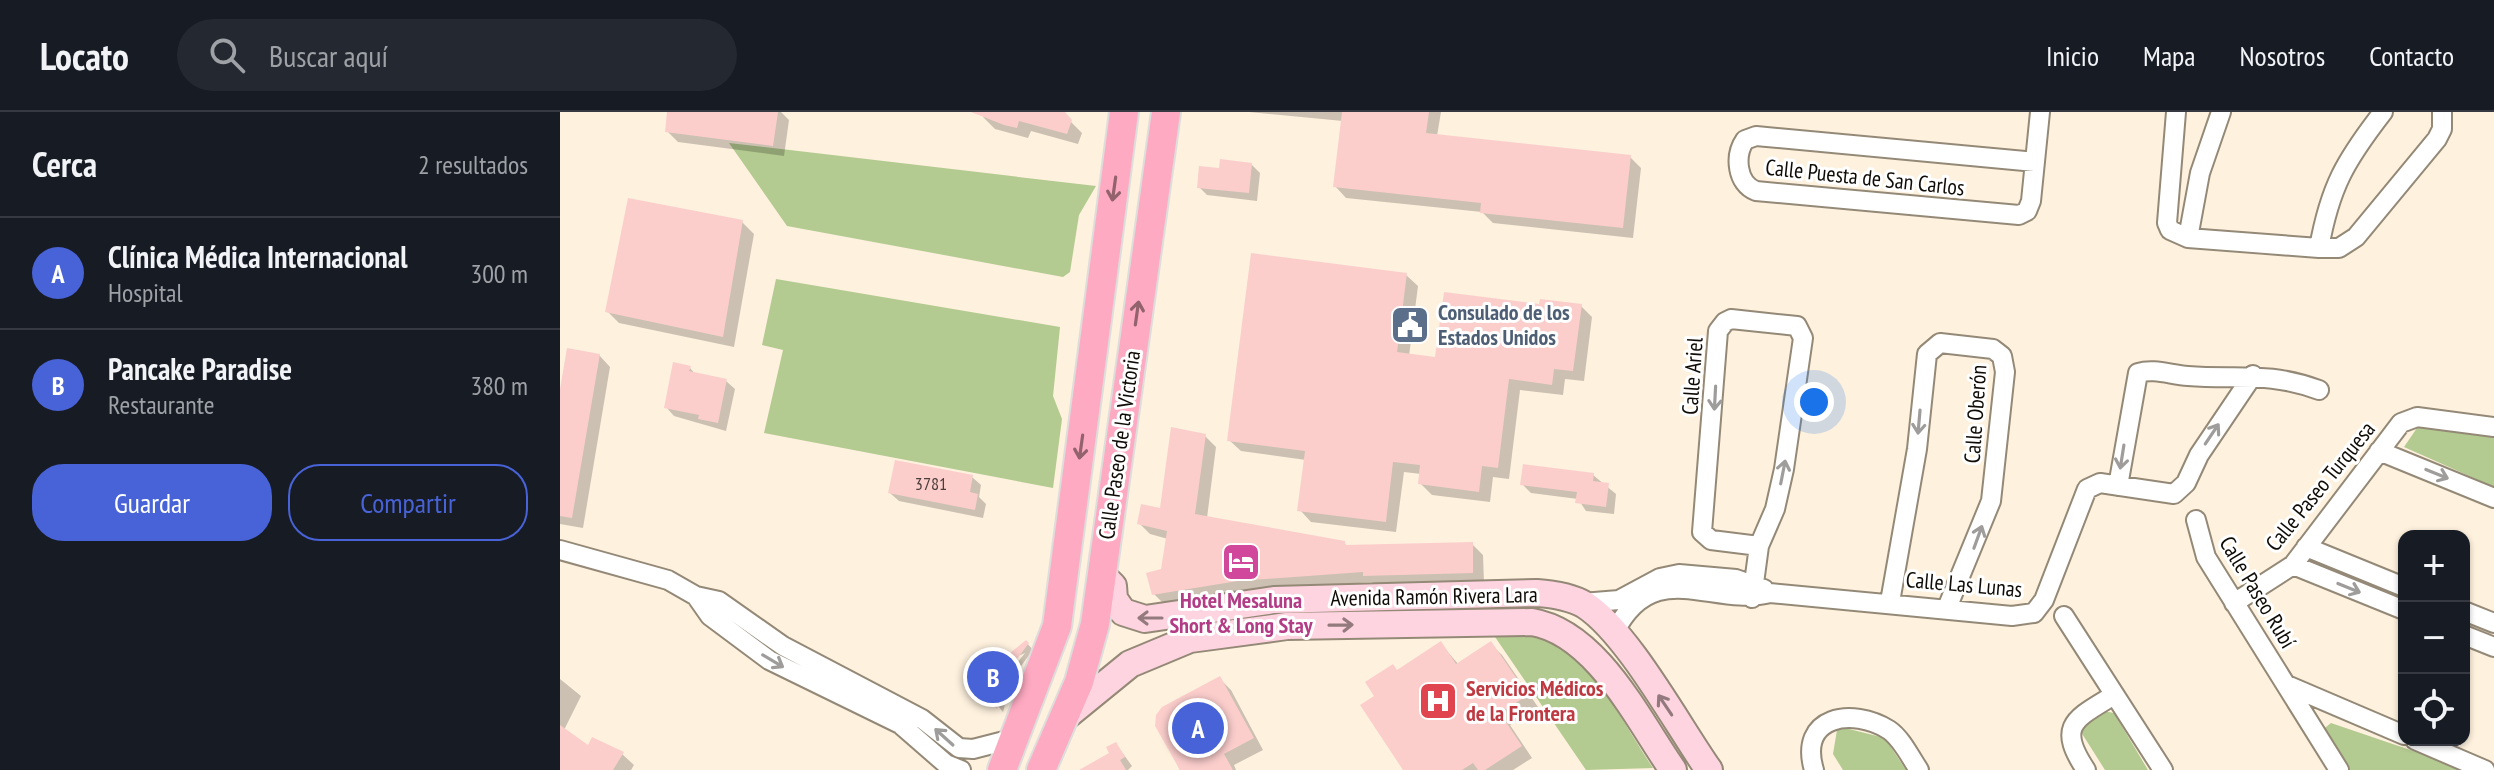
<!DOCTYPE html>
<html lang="es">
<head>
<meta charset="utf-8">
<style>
	:root { --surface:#171b24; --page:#242831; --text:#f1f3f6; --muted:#9ea1a6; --line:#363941; --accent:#4863d7 }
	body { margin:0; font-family:"PT Sans Narrow",sans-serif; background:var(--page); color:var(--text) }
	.controls { position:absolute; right:24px; bottom:24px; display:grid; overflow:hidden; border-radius:16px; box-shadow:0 2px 6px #0004 }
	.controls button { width:72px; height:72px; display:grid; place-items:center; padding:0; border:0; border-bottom:2px solid var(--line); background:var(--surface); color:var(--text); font:40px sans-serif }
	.you { position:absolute; left:1254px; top:290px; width:28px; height:28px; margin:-20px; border:6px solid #fff; border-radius:50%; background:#1a73e8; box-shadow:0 0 0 12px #1a73e833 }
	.badge { display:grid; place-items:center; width:52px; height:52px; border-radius:50%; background:var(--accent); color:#fff; font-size:26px; font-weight:700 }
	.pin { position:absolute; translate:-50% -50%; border:4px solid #fff; box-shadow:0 2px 8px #0006 }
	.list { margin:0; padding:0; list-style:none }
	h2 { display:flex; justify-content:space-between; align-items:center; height:104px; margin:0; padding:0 32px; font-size:34px }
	h2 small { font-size:26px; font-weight:400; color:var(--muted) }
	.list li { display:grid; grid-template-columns:52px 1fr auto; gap:24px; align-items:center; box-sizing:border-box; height:112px; padding:0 32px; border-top:2px solid var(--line) }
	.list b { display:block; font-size:30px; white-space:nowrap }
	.list p { margin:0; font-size:26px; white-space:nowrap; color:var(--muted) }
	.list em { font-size:26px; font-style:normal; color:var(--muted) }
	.actions { display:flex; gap:16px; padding:24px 32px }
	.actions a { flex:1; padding:18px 0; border:2px solid var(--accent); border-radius:32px; text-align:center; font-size:28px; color:var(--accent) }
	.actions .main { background:var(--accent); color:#fff }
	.icon { flex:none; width:44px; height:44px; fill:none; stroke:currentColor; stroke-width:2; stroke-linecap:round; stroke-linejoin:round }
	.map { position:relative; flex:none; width:1934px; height:658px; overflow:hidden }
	header { display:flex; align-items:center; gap:48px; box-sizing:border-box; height:112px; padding:0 40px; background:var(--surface); border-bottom:2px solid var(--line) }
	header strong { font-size:38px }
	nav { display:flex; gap:44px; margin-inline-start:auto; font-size:28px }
	.search { width:560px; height:72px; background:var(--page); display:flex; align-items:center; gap:20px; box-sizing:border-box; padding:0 28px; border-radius:44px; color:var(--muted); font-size:30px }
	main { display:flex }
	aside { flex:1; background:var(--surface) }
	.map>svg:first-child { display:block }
</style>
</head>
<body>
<header>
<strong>Locato</strong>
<div class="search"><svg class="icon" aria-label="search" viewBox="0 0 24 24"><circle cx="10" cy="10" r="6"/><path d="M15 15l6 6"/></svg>Buscar aquí</div>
<nav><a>Inicio</a><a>Mapa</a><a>Nosotros</a><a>Contacto</a></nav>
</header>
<main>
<aside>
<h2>Cerca<small>2 resultados</small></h2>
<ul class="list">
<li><span class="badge">A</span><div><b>Clínica Médica Internacional</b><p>Hospital</p></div><em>300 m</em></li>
<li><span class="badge">B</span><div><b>Pancake Paradise</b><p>Restaurante</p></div><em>380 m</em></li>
</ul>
<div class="actions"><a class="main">Guardar</a><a>Compartir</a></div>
</aside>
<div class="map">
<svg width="1934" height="658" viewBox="0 0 1934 658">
	<rect width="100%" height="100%" fill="#fef1de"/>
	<path fill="#b3ca90" d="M169 31 536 74 519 103 510 160 503 165 227 114Z
		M216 167 500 215 493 284 502 307 493 376 204 321 223 238 202 233Z
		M1859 313 1934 322V375L1844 335Z
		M933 522C957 522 984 523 1005 537 1039 560 1069 621 1093 656L1026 658Z
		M1543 599 1554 601 1588 658H1545L1521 620 1523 611Z
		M1771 611 1909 658H1787L1761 619Z
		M1285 616 1325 626 1346 658H1283L1273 642 1277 618Z"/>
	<path fill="#0003" fill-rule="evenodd" d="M109 0H221L229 8 224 44 118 30 107 19Z
		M425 0H501L522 21 518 32 471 19 468 26 435 17 423 5Z
		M689 0H881L877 24 1070 45 1081 56 1073 126 933 111 922 100 786 86 775 74 783 9Z
		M691 52 700 61 697 89 647 83 639 75 661 58Z
		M182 110 194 122 174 235 59 211 48 200Z
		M846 163 858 174 849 244 877 247 981 194H1021L1032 205 1024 269 1005 267 1003 283 960 278 949 367 933 365 930 390 872 383 860 371 861 362 844 360 836 420 751 410 740 398 746 348 681 339 669 328Z
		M39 243 50 255 23 416 0 412V286Z
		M130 256 136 263 166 269 175 277 166 319 114 304 106 295Z
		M645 324 656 335 647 406 784 431 788 435 912 432 923 443 924 471 816 474 812 470 690 479 605 493 594 482 603 458 608 427 590 422 579 411 602 398Z
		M1033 363 1056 382 1054 402 1026 399 1018 387 971 381 962 372Z
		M412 365 421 373 419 385 426 392 423 406 339 389 330 381Z
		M466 530 473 538 452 566 443 600 418 570ZM465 541 443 569 440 567 456 545Z
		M881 532 899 553 931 532 942 543 978 595 950 613 972 646 953 658H846L816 584 838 560Z
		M659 566 671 578 703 638 674 653 676 658H620L597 613Z
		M0 567 21 584 4 618 28 636 62 642 74 653 71 658H0Z
		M556 632 572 654 568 658H536L552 642Z"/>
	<path fill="#fbcecc" d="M107 0H218L213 34 105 20Z
		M411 0H505L512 8 507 22 459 9 457 16 444 13Z
		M782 0H869L866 21 1071 43 1063 116 920 101 921 91 773 75Z
		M660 47 692 51 689 81 637 76 639 54 659 56Z
		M68 86 183 108 163 225 45 200Z
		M691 141 847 161 837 240 875 245 884 180 979 192 980 187 1022 192 1013 259 994 257 992 273 949 267 938 356 922 354 919 380 858 372 860 353 833 350 826 410 737 399 745 339 667 329Z
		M7 236 40 242 12 406 0 404V277Z
		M113 250 131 254 129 259 167 267 158 311 138 307 139 303 104 296Z
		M611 315 646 322 635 402 785 429V433L913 430V461L803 464V460L678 469 592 483 586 461 601 457 607 419 577 412 581 392 600 396Z
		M335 348 413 363 410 380 418 382 415 398 328 381Z
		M963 352 1034 361 1033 369 1049 371 1046 395 1015 391 1017 380 960 373Z
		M466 528 469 531 447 560 437 597 415 570Z
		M881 529 896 552 931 529 968 583 940 601 962 634 925 658H918L913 651 902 658H843L800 593 814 584 805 570 833 552 837 558Z
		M660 564 694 626 664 642 673 658H620L595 614 596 603 602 595Z
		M0 613 28 633 32 625 64 640 53 658H0Z
		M556 630 565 645 560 648 566 658H519L549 641 546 635Z"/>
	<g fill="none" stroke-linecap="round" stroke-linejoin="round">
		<defs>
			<path id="street" d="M1616 0 1607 111 1610 118 1628 126 1759 136H1779L1796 125 1877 27 1882 17V0
				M1475 50 1196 24 1185 28C1174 44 1177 72 1196 79L1459 103 1467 99 1471 89 1480 0
				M1628 126 1640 61 1661 0
				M1759 136C1770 75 1785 49 1823 0
				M1819 339 1934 386
				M1558 374 1578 261C1594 256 1611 263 1628 264 1679 268 1707 259 1759 278
				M1636 408 1646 445 1779 658
				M1746 435 1844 475
				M0 438 108 468 136 484 159 489 223 534 362 607 399 636 413 637 456 626
				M1733 453 1844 498
				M136 484 150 504 209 548 340 612 386 652 401 658
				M1192 486 1199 434 1215 397 1224 357 1243 226 1237 214 1171 207 1165 210 1158 219 1142 420 1151 428 1199 434
				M1330 490 1357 337 1367 242 1380 231 1433 237 1442 244 1445 260 1431 389 1387 496
				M1022 491 1059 488 1100 466 1119 462 1176 467 1204 477
				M1674 491 1733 453 1841 311 1857 305 1934 315
				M1904 499 1934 511
				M1504 504 1603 658
				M1054 521C1094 442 1152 496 1210 481L1452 504 1474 501 1484 488 1527 377 1540 371 1614 382 1626 371 1639 343 1693 263
				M1904 523 1934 535
				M1727 573 1844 623
				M1855 628 1925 658
				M1254 658C1238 604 1292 595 1329 618 1342 627 1350 645 1359 658
				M1526 658C1496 613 1515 607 1554 583"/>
			<path id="secondary" d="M542 463 553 474 554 487 563 500 585 507 714 488 977 481C992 482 1011 485 1025 493 1068 521 1118 614 1149 658
				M505 605 570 552 630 527 727 514 972 510C1037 521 1078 608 1113 658"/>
			<path id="primary" d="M442 658 497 514 564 0
				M481 658 519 570 535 512 606 0"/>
		</defs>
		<use href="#street" stroke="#948977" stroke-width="22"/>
		<use href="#secondary" stroke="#948977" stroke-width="30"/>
		<use href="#primary" stroke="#dddddc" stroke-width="32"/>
		<use href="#street" stroke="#fff" stroke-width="18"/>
		<use href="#secondary" stroke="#ffd4e1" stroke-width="26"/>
		<use href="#primary" stroke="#feaac2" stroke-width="28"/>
	</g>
	<defs><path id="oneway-shaft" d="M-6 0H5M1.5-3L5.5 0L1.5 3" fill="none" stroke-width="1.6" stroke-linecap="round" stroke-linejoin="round" transform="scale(2)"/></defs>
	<g stroke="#92626d">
		<use href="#oneway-shaft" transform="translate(554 77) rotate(98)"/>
		<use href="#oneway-shaft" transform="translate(577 201) rotate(-82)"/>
		<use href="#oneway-shaft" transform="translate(521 335) rotate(98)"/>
	</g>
	<g stroke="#9f9d9b">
		<use href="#oneway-shaft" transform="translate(1155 286) rotate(93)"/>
		<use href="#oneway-shaft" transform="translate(1359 310) rotate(95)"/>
		<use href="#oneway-shaft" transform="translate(1652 322) rotate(-56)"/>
		<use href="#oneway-shaft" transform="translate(1562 345) rotate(99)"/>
		<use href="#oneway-shaft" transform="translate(1223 360) rotate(-79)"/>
		<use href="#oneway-shaft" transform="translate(1877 362) rotate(22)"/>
		<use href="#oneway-shaft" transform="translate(1418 425) rotate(-70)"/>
		<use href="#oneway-shaft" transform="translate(1789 476) rotate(22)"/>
		<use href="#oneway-shaft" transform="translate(213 549) rotate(31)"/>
		<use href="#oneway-shaft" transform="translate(384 625) rotate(-138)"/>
	</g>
	<g stroke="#937a7e">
		<use href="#oneway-shaft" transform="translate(590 506) rotate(180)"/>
		<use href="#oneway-shaft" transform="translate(781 513) rotate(-1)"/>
		<use href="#oneway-shaft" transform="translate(1105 593) rotate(-124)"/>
	</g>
	<defs>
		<symbol id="civic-square" viewBox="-11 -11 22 22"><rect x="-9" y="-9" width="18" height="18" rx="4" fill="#5c6f8a" stroke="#fff"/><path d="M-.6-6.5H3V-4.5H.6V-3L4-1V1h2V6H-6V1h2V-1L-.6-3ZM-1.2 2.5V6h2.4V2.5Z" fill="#fff"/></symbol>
		<symbol id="hotel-square" viewBox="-11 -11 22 22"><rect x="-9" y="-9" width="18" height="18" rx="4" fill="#d1479c" stroke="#fff"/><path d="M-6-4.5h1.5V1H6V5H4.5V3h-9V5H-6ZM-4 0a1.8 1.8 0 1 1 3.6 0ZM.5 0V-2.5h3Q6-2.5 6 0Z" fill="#fff"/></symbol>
		<symbol id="hospital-square" viewBox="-11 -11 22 22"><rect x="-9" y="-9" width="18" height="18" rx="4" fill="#e0444e" stroke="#fff"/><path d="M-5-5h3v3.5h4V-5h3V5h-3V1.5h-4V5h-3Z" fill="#fff"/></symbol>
	</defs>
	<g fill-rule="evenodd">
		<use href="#civic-square" x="828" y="191" width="44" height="44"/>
		<use href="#hotel-square" x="659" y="428" width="44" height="44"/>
		<use href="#hospital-square" x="856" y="567" width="44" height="44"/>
	</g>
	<g text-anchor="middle" stroke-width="6" stroke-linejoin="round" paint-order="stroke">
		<g font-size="18" fill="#4a3c38">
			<text x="371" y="378">3781</text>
		</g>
		<g font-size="22" fill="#0f0b06" stroke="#fff">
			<text transform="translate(1305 65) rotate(6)" y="8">Calle Puesta de San Carlos</text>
			<text transform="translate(1132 264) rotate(-86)" y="8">Calle Ariel</text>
			<text transform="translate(1415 302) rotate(-86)" y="8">Calle Oberón</text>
			<text transform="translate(559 333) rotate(-82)" y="8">Calle Paseo de la Victoria</text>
			<text transform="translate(1760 374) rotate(-51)" y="8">Calle Paseo Turquesa</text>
			<text transform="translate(1404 472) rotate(5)" y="8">Calle Las Lunas</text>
			<text transform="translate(1698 480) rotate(59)" y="8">Calle Paseo Rubí</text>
			<text transform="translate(874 484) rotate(-1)" y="8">Avenida Ramón Rivera Lara</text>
		</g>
		<g font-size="22" font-weight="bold" fill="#4e5e75" stroke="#fff" text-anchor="start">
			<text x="878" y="208">Consulado de los<tspan x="878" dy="25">Estados Unidos</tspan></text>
		</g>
		<g font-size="22" font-weight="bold" fill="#b23c85" stroke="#fff">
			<text x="681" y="496">Hotel Mesaluna<tspan x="681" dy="25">Short &amp; Long Stay</tspan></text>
		</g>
		<g font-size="22" font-weight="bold" fill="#be3a42" stroke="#fff" text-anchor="start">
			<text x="906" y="584">Servicios Médicos<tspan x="906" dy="25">de la Frontera</tspan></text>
		</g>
	</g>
</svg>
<div class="controls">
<button>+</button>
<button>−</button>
<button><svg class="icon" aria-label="locate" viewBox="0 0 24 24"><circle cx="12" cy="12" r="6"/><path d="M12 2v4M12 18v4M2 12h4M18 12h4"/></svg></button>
</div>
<div class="you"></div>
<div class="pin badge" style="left:638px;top:616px">A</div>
<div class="pin badge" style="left:433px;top:565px">B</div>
</div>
</main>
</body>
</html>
